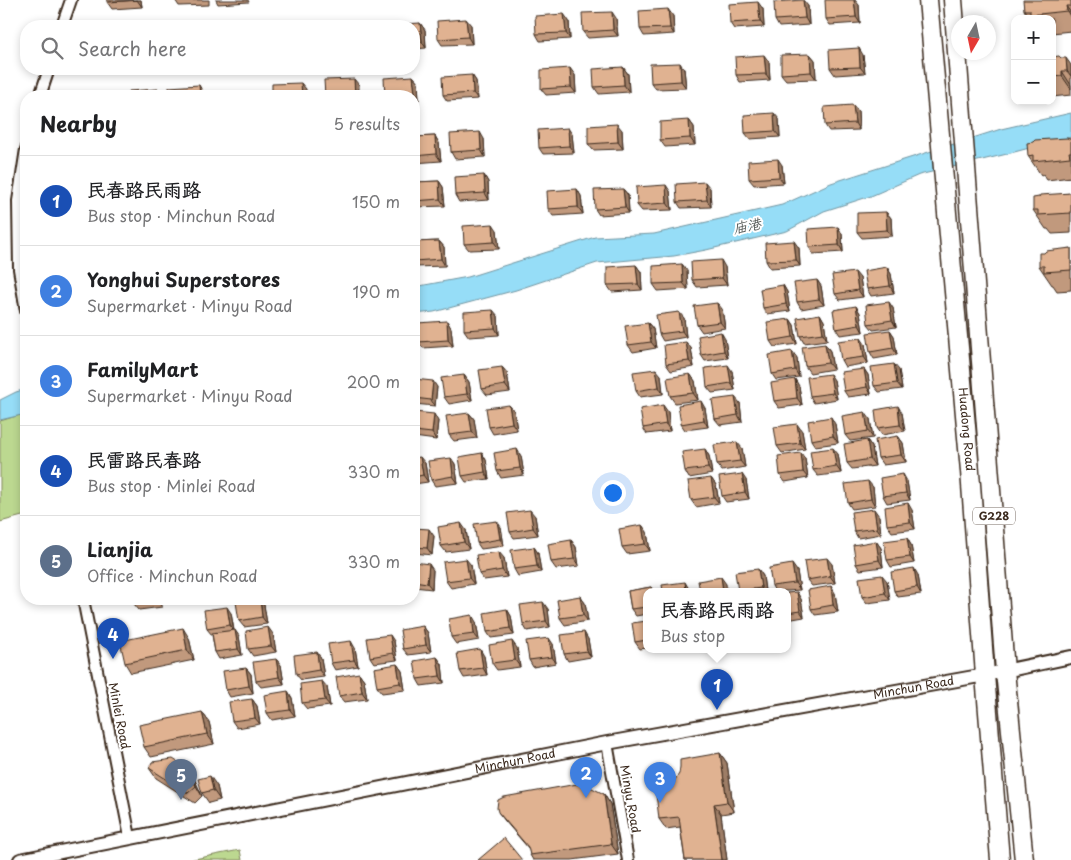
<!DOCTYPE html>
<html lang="en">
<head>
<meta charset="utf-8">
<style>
	:root { --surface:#fff; --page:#f6f6f6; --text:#202124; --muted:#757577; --line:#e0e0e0; --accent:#3b2a1e }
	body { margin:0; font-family:"Playpen Sans","LXGW WenKai TC",sans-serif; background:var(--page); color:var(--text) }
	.controls { position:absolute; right:15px; top:15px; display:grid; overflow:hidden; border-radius:10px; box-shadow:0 2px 8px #0003 }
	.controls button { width:45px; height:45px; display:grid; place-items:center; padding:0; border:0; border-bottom:1px solid var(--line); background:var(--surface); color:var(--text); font:25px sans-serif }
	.compass { position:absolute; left:951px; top:15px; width:45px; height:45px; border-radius:50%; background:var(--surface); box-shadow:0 2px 8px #0003; rotate:189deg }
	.you { position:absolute; left:612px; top:492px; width:18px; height:18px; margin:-12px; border:4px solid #fff; border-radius:50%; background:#1a73e8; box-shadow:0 0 0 8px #1a73e833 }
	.badge { display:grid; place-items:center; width:32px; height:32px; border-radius:50%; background:var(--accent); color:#fff; font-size:16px; font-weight:700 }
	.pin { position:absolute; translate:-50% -41px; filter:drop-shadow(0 1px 2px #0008) }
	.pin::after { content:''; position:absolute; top:26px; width:18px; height:15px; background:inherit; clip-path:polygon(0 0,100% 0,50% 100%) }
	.popup { position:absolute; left:643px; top:588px; width:148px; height:65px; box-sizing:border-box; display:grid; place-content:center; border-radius:10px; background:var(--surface); filter:drop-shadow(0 1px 4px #0005); font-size:16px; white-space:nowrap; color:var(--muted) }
	.popup b { font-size:19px; color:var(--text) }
	.popup::after { content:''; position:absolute; left:50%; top:100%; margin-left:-10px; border:10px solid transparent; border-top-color:var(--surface) }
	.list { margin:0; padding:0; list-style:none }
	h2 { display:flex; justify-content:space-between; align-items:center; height:65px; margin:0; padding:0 20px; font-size:21px }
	h2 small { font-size:16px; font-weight:400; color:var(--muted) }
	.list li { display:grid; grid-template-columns:32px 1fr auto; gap:15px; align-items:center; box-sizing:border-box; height:90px; padding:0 20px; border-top:1px solid var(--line) }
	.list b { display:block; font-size:19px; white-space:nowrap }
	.list p { margin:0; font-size:16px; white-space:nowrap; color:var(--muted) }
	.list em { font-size:16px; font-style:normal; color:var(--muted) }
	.icon { flex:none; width:28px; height:28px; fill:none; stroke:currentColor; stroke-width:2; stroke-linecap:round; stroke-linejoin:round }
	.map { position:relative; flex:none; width:1071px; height:860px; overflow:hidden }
	.search { position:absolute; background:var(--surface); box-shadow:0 2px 8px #0003; left:20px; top:20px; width:400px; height:55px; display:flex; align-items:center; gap:12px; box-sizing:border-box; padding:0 18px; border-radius:20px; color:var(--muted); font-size:19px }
	.panel { position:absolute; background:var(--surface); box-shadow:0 2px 8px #0003; left:20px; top:90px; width:400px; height:515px; border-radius:20px }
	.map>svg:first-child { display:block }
</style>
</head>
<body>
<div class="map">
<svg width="1071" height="860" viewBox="0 0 1071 860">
	<rect width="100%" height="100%" fill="#fff"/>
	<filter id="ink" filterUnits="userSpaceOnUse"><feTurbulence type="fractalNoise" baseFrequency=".02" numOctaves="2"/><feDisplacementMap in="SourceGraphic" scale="10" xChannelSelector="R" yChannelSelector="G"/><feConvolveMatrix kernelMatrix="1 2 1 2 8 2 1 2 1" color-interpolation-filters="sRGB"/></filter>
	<g filter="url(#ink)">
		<path fill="#bcd890" stroke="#7c8157" d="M23 414 26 416V515L0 522V421Z
			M240 850 242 860H189Z"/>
		<path fill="#96ddf7" stroke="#7295a0" d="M1071 113V137L1003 155 919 175 871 196 824 211 787 231 706 250 674 256 597 263 516 290 434 312 414 314V287L468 277 595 237 654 234 782 205 831 183 1001 129Z
			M26 389V414L0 420V400L16 392Z"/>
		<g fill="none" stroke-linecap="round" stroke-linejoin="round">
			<defs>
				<path id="minor" d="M62 26 71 0
					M40 96 49 69
					M26 149 18 201 19 269 26 311
					M83 599 130 837
					M607 743 628 860"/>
				<g id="tertiary">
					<path id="s1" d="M20 860 607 743 985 675 1071 657"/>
				</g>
				<g id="trunk">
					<path id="s2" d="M928 0 970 471 985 675 1000 860"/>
					<path d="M953 0 1005 671 1024 860"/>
				</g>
			</defs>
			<use href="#minor" stroke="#3b2a1e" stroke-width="14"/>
			<use href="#tertiary" stroke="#3b2a1e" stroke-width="16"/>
			<use href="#trunk" stroke="#3b2a1e" stroke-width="21"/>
			<use href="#minor" stroke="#fff" stroke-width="10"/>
			<use href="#tertiary" stroke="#fff" stroke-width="12"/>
			<use href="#trunk" stroke="#fff" stroke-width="18"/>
		</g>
		<path fill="#c1997d" stroke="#3b2a1e" d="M141 0 142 7 112 9 107 2Z
			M175 0H209V5L179 6Z
			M216 0H248L249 2 218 4Z
			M1071 0V31L1052 33V19H1030L1024 10Z
			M859 5 860 23 830 25 826 19Z
			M808 6 809 25 779 27 775 20Z
			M763 9 764 27 734 29 730 23Z
			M673 16 674 34 644 36 640 29Z
			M616 18 618 36 588 38 583 32Z
			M569 21 570 39 540 41 536 34Z
			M420 23 425 30 426 48 414 49V26Z
			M471 25 472 44 442 45 438 39Z
			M810 54 815 60 816 79 786 80 781 74Z
			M863 55 865 73 835 75 830 68Z
			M1052 57 1071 65V95L1052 97Z
			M769 62 770 80 740 82 736 75Z
			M623 67 628 74 629 92 599 94 594 87Z
			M684 69 686 88 656 89 651 83Z
			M472 75 476 81 478 99 447 101 443 95Z
			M575 75 576 93 546 95 541 89Z
			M413 76 418 82 419 100 414 101V96H385Z
			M858 111 859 130 829 131 825 125Z
			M779 119 780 137 750 139 745 133Z
			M689 120 694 127 695 145 665 147 660 140Z
			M622 130 623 149 593 150 588 144Z
			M572 134 574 153 543 154 539 148Z
			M435 136 439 143 441 161 414 163V137Z
			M484 139 485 157 455 159 451 152Z
			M1071 139V177L1047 180 1043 174 1041 175 1028 156 1033 142Z
			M782 165 784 183 754 185 749 179Z
			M484 175 488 182 489 200 459 202 455 195Z
			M439 181 443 187 445 206 415 207 414 206V182Z
			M710 188 711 207 681 208 677 202Z
			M577 189 581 196 583 214 553 216 548 209Z
			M623 189 628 195 629 213 599 215 595 209Z
			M670 191 672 210 642 211 637 205Z
			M1071 193V233L1052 234 1048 229H1046L1033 210 1039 197Z
			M886 212 891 218 892 236 862 238 857 232Z
			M838 227 842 234 843 252 813 254 809 247Z
			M497 230 499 249 469 250 464 244Z
			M439 241 444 247 445 266 415 267 414 265V242Z
			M799 248 800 266 770 268 766 261Z
			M1071 248V290L1057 291 1053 285H1052L1039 266Z
			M682 264 687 271 688 289 658 291 653 284Z
			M636 265 641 272 642 290 612 292 607 285Z
			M725 267 727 285 697 287 692 280Z
			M887 267 891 274 894 293 871 296 867 289Z
			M860 278 863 297 840 300 835 294Z
			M817 280 821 286 824 305 801 309 797 302Z
			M783 285 787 292 790 311 767 314 763 308Z
			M717 303 722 309 725 328 702 332 697 325Z
			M856 306 860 313 863 332 840 335 836 329Z
			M893 308 896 327 873 330 868 324Z
			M820 314 824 321 827 340 804 343 800 336Z
			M498 316 499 335 469 337 464 330Z
			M684 318 686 337 663 341 659 334Z
			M790 319 794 325 797 344 774 347 770 341Z
			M447 321 451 328 453 346 423 348 418 342Z
			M648 323 653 329 656 348 633 352 628 345Z
			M890 330 894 336 897 355 874 359 870 352Z
			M725 339 728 358 705 361 701 355Z
			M825 344 830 351 833 369 810 373 805 366Z
			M865 344 868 363 845 367 841 360Z
			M691 348 694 367 671 371 666 364Z
			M792 351 797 358 799 377 776 380 772 374Z
			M502 367 507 373 510 392 487 395 482 389Z
			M864 369 868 375 871 394 848 397 844 391Z
			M899 370 902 389 879 392 874 386Z
			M732 371 735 390 712 393 707 387Z
			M690 374 695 381 698 400 675 403 670 396Z
			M464 375 469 382 472 400 449 404 444 397Z
			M661 375 663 394 640 397 636 391Z
			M414 379 437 387 435 406 414 404Z
			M834 380 837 399 814 403 810 396Z
			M799 386 802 405 779 408 774 401Z
			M740 403 742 422 720 425 715 419Z
			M509 405 514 411 517 430 493 434 489 427Z
			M705 408 708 427 685 430 681 424Z
			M414 412 438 421 436 440 414 437Z
			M668 412 670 431 647 434 643 428Z
			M469 413 474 419 477 438 454 441 449 435Z
			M902 413 905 431 882 435 877 428Z
			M870 419 873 438 850 441 845 435Z
			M835 424 838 443 815 446 811 440Z
			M802 431 805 449 782 453 777 446Z
			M898 436 903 443 906 462 883 465 878 458Z
			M867 440 872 447 875 466 852 469 847 463Z
			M742 448 745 467 722 471 717 464Z
			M705 449 709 456 712 474 689 478 685 471Z
			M482 453 486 460 489 479 466 482 462 476Z
			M801 453 805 459 808 478 785 482 780 475Z
			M838 454 841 473 818 476 813 470Z
			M521 456 524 475 501 478 497 471Z
			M414 458 425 463 428 482 414 484Z
			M451 458 455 464 458 483 435 486 431 480Z
			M711 478 716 485 719 503 696 507 691 500Z
			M746 480 749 499 726 502 722 496Z
			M907 481 910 500 887 503 883 496Z
			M873 487 875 506 852 509 848 503Z
			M912 510 915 529 892 532 887 525Z
			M535 516 538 535 514 538 510 532Z
			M879 516 881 534 858 538 854 531Z
			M642 525 647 532 650 551 627 554 622 547Z
			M501 527 504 546 481 549 477 543Z
			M414 528 434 536 432 555 414 553Z
			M466 530 469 549 446 552 441 546Z
			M907 538 911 545 914 563 891 567 887 560Z
			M571 540 576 547 579 566 556 569 551 562Z
			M876 541 881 548 883 567 860 570 856 564Z
			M534 547 538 553 541 572 518 576 514 569Z
			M504 558 507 577 484 580 479 574Z
			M414 562 433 570 432 589 414 587Z
			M832 564 835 583 812 586 807 580Z
			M471 565 474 584 451 588 446 581Z
			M758 569 763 576 765 591H738Z
			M797 571 800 590 787 591H775L772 586Z
			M918 575 921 594 898 597 894 591Z
			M887 581 890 600 867 603 862 597Z
			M651 587 654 591H647V614L636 616 631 609 628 591Z
			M787 593 801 599 804 617 787 620Z
			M835 593 838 612 815 615 811 609Z
			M580 596 585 603 588 621 565 625 560 618Z
			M161 599 162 607 139 610 134 604Z
			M169 599H188L171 601Z
			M264 605 267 624 244 627 239 621Z
			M507 609 511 616 514 635 491 638 487 632Z
			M548 609 550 627 527 631 523 624Z
			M231 613 234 630 239 636 242 655 219 659 215 652 212 635 207 629Z
			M647 621V648L640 649 635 642Z
			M476 622 479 640 456 644 451 637Z
			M423 626 428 633 431 652 408 655 403 649Z
			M273 634 276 652 253 656 248 649Z
			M189 638 194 660 131 673 125 663Z
			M588 639 591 657 568 661 564 654Z
			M394 641 397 660 374 663 370 657Z
			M553 644 556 663 533 667 529 660Z
			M355 648 358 666 335 670 331 663Z
			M517 648 520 667 497 670 492 663Z
			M484 656 487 675 464 678 460 671Z
			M437 657 442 664 444 683 421 686 417 679Z
			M321 658 324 677 301 680 296 674Z
			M276 659 281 665 284 684 261 687 256 681Z
			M397 664 402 671 405 690 382 693 377 687Z
			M246 668 251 674 253 693 230 697 226 690Z
			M359 673 364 680 367 699 344 702 339 696Z
			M327 687 330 706 307 709 302 703Z
			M288 691 292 698 295 716 272 720 267 713Z
			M252 699 257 706 260 724 237 728 232 721Z
			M202 712 209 722 214 744 151 757 144 747Z
			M720 753 727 763 734 812 721 814 727 860H685L680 827 666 829 659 819 667 784 674 781Z
			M149 768H187L194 778 202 796 195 803 156 778Z
			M217 786 220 800 209 803 202 793Z
			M604 794 610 804 618 854 572 860H533L530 855 529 849 505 821 498 812Z"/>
		<path fill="#9d7d66" stroke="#3b2a1e" d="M137 0H141L142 7Z
			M803 0 808 6 809 25 805 18Z
			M854 0H855L859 5 860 23 856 17Z
			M758 2 763 9 764 27 760 21Z
			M1066 6 1071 13V18L1067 11Z
			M668 9 673 16 674 34 670 28Z
			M612 12 616 18 618 36 613 30Z
			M564 14 569 21 570 39 566 33Z
			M466 19 471 25 472 44 468 37Z
			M420 23 425 30 426 48 422 42Z
			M859 48 863 55 865 73 860 67Z
			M810 54 815 60 816 79 811 72Z
			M764 55 769 62 770 80 766 74Z
			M1066 58 1071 65V76L1067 71Z
			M680 63 684 69 686 88 681 81Z
			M623 67 628 74 629 92 624 85Z
			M570 68 575 75 576 93 571 87Z
			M1062 71 1071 85V89L1062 76Z
			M472 75 476 81 478 99 473 93Z
			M413 76 418 82 419 100 415 94Z
			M354 79 359 85V96H355Z
			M301 83 306 89V96H302Z
			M199 85 203 92 204 96H200Z
			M158 89 163 96H159Z
			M853 105 858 111 859 130 855 123Z
			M774 113 779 119 780 137 775 131Z
			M689 120 694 127 695 145 690 138Z
			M617 124 622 130 623 149 618 142Z
			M568 128 572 134 574 153 569 146Z
			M480 132 484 139 485 157 481 150Z
			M435 136 439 143 441 161 436 154Z
			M778 159 782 165 784 183 779 177Z
			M484 175 488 182 489 200 485 193Z
			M439 181 443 187 445 206 440 199Z
			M705 182 710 188 711 207 707 200Z
			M666 185 670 191 672 210 667 203Z
			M577 189 581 196 583 214 578 207Z
			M623 189 628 195 629 213 625 207Z
			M886 212 891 218 892 236 887 230Z
			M493 224 497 230 499 249 494 242Z
			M838 227 842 234 843 252 839 245Z
			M439 241 444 247 445 266 441 259Z
			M794 241 799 248 800 266 796 260Z
			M721 260 725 267 727 285 722 278Z
			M682 264 687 271 688 289 683 283Z
			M636 265 641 272 642 290 638 284Z
			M887 267 891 274 894 293 890 286Z
			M855 272 860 278 863 297 858 290Z
			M817 280 821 286 824 305 819 299Z
			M783 285 787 292 790 311 786 304Z
			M889 302 893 308 896 327 892 320Z
			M717 303 722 309 725 328 720 322Z
			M856 306 860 313 863 332 859 325Z
			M493 310 498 316 499 335 495 328Z
			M679 312 684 318 686 337 682 331Z
			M820 314 824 321 827 340 823 333Z
			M790 319 794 325 797 344 793 337Z
			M447 321 451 328 453 346 448 340Z
			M648 323 653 329 656 348 651 342Z
			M890 330 894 336 897 355 893 348Z
			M721 332 725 339 728 358 724 351Z
			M861 338 865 344 868 363 864 357Z
			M686 342 691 348 694 367 689 361Z
			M825 344 830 351 833 369 828 363Z
			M792 351 797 358 799 377 795 370Z
			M894 364 899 370 902 389 897 383Z
			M728 365 732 371 735 390 731 383Z
			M502 367 507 373 510 392 505 385Z
			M656 369 661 375 663 394 659 387Z
			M864 369 868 375 871 394 867 387Z
			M690 374 695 381 698 400 693 393Z
			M830 374 834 380 837 399 833 393Z
			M464 375 469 382 472 400 467 394Z
			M795 379 799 386 802 405 797 398Z
			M433 381 437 387 435 406 431 400Z
			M735 397 740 403 742 422 738 415Z
			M701 401 705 408 708 427 704 420Z
			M509 405 514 411 517 430 512 423Z
			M663 405 668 412 670 431 666 424Z
			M898 406 902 413 905 431 900 425Z
			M865 412 870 419 873 438 868 431Z
			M469 413 474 419 477 438 472 432Z
			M434 414 438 421 436 440 432 433Z
			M831 417 835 424 838 443 833 436Z
			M797 424 802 431 805 449 800 443Z
			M898 436 903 443 906 462 901 455Z
			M867 440 872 447 875 466 870 459Z
			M737 442 742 448 745 467 740 461Z
			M833 448 838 454 841 473 836 466Z
			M517 449 521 456 524 475 520 468Z
			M705 449 709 456 712 474 708 468Z
			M482 453 486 460 489 479 485 472Z
			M801 453 805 459 808 478 803 472Z
			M420 457 425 463 428 482 423 475Z
			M451 458 455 464 458 483 453 476Z
			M742 474 746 480 749 499 745 492Z
			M903 474 907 481 910 500 906 493Z
			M711 478 716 485 719 503 714 497Z
			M868 481 873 487 875 506 871 499Z
			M908 503 912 510 915 529 910 522Z
			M874 509 879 516 881 534 877 528Z
			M530 510 535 516 538 535 533 528Z
			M497 521 501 527 504 546 500 539Z
			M461 523 466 530 469 549 464 542Z
			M642 525 647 532 650 551 645 544Z
			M429 529 434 536 432 555 427 548Z
			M907 538 911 545 914 563 910 557Z
			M571 540 576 547 579 566 574 559Z
			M876 541 881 548 883 567 879 560Z
			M534 547 538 553 541 572 537 566Z
			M499 552 504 558 507 577 502 570Z
			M827 558 832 564 835 583 830 576Z
			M466 559 471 565 474 584 469 578Z
			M429 564 433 570 432 589 427 583Z
			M792 564 797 571 800 590 795 583Z
			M914 568 918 575 921 594 917 587Z
			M758 569 763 576 765 591H763L761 588Z
			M882 575 887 581 890 600 885 593Z
			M721 577 726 584 727 591H723Z
			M685 582 689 589 690 591H686Z
			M831 586 835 593 838 612 833 605Z
			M797 592 801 599 804 617 800 611Z
			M580 596 585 603 588 621 583 615Z
			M157 599H161L162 607 157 600Z
			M260 599 264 605 267 624 262 617Z
			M543 602 548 609 550 627 546 621Z
			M227 607 231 613 234 632 230 625Z
			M507 609 511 616 514 635 510 628Z
			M472 615 476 622 479 640 474 634Z
			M423 626 428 633 431 652 426 645Z
			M268 627 273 634 276 652 271 646Z
			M183 628 189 638 194 660 187 650Z
			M235 630 239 636 242 655 238 649Z
			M584 632 588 639 591 657 587 651Z
			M390 635 394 641 397 660 393 653Z
			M549 638 553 644 556 663 552 657Z
			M351 641 355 648 358 666 354 660Z
			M512 641 517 648 520 667 515 660Z
			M480 649 484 656 487 675 483 668Z
			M317 652 321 658 324 677 319 670Z
			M437 657 442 664 444 683 440 676Z
			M276 659 281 665 284 684 279 677Z
			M397 664 402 671 405 690 400 683Z
			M246 668 251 674 253 693 249 686Z
			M359 673 364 680 367 699 362 692Z
			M322 681 327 687 330 706 325 700Z
			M288 691 292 698 295 716 290 710Z
			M252 699 257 706 260 724 255 718Z
			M202 712 209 722 214 744 207 734Z
			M720 753 727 763 734 812 727 802Z
			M187 768 194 778 202 796 196 786Z
			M210 776 217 786 220 800 213 790Z
			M604 794 610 804 618 854 611 844Z
			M714 804 721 814 727 860H722Z"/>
		<path fill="#e0b291" stroke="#3b2a1e" d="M107 0H137L107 2Z
			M803 0 805 18 775 20 774 2Z
			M825 0H854L856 17 826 19Z
			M1023 0H1071V6H1066L1067 11 1030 15V10H1024Z
			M758 2 760 21 730 23 729 4Z
			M668 9 670 28 640 29 639 11Z
			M612 12 613 30 583 32 582 13Z
			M564 14 566 33 536 34 535 16Z
			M466 19 468 37 438 39 437 21Z
			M420 23 422 42H414V26H391V25Z
			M859 48 860 67 830 68 829 50Z
			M810 54 811 72 781 74V55Z
			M764 55 766 74 736 75 735 57Z
			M1059 56 1061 58H1066L1067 71H1062V76L1052 77V57Z
			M680 63 681 81 651 83 650 64Z
			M623 67 624 85 594 87 593 69Z
			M570 68 571 87 541 89V70Z
			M472 75 473 93 443 95 442 77Z
			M413 76 415 94 385 96 384 78Z
			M354 79 355 96H325L324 80Z
			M301 83 302 96H272V84Z
			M199 85 200 96H170L169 87Z
			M158 89 159 96H129V91Z
			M106 93V96H76V95Z
			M853 105 855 123 825 125 824 107Z
			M774 113 775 131 745 133 744 115Z
			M689 120 690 138 660 140V122Z
			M617 124 618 142 588 144V126Z
			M568 128 569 146 539 148 538 130Z
			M480 132 481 150 451 152 450 134Z
			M435 136 436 154 414 156V137Z
			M1067 138 1069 139H1071V152H1069L1070 157 1033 161V155L1028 156 1027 143 1033 142 1035 140Z
			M778 159 779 177 749 179 748 161Z
			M484 175 485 193 455 195 454 177Z
			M439 181 440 199 414 201V182Z
			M705 182 707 200 677 202 676 184Z
			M666 185 667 203 637 205 636 187Z
			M577 189 578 207 548 209 547 191Z
			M623 189 625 207 595 209 594 190Z
			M1071 193V213L1038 215V210H1033V198L1039 197 1040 195Z
			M886 212 887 230 857 232V213Z
			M493 224 494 242 464 244 463 226Z
			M838 227 839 245 809 247 808 229Z
			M439 241 441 259 414 261V242Z
			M794 241 796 260 766 261 765 243Z
			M1071 248V270L1044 272V266H1039V253H1044L1046 251Z
			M721 260 722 278 692 280 691 262Z
			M682 264 683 283 653 284V266Z
			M636 265 638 284 607 285V267Z
			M887 267 890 286 867 289 864 271Z
			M855 272 858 290 835 294 832 275Z
			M817 280 819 299 797 302 794 283Z
			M783 285 786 304 763 308 760 289Z
			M889 302 892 320 868 324 866 305Z
			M717 303 720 322 697 325 694 306Z
			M856 306 859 325 836 329 833 310Z
			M493 310 495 328 464 330V312Z
			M679 312 682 331 659 334 656 315Z
			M820 314 823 333 800 336 797 318Z
			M790 319 793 337 770 341 767 322Z
			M447 321 448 340 418 342 417 323Z
			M648 323 651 342 628 345 625 326Z
			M890 330 893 348 870 352 867 333Z
			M721 332 724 351 701 355 698 336Z
			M861 338 864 357 841 360 838 341Z
			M686 342 689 361 666 364 664 345Z
			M825 344 828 363 805 366 802 347Z
			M792 351 795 370 772 374 769 355Z
			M894 364 897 383 874 386 871 367Z
			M728 365 731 383 707 387 705 368Z
			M502 367 505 385 482 389 479 370Z
			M656 369 659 387 636 391 633 372Z
			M864 369 867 387 844 391 841 372Z
			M690 374 693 393 670 396 667 378Z
			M830 374 833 393 810 396 807 377Z
			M464 375 467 394 444 397 441 378Z
			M414 379 433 381 431 400 414 398Z
			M795 379 797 398 774 401 771 383Z
			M735 397 738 415 715 419 712 400Z
			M701 401 704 420 681 424 678 405Z
			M509 405 512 423 489 427 486 408Z
			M663 405 666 424 643 428 640 409Z
			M898 406 900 425 877 428 875 410Z
			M414 412 434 414 432 433 414 431Z
			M865 412 868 431 845 435 842 416Z
			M469 413 472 432 449 435 446 416Z
			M831 417 833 436 811 440 808 421Z
			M797 424 800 443 777 446 774 427Z
			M898 436 901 455 878 458 875 440Z
			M867 440 870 459 847 463 844 444Z
			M737 442 740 461 717 464 714 445Z
			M833 448 836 466 813 470 810 451Z
			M517 449 520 468 497 471 494 453Z
			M705 449 708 468 685 471 682 452Z
			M482 453 485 472 462 476 459 457Z
			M801 453 803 472 780 475 778 456Z
			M420 457 423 475 414 477V458Z
			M451 458 453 476 431 480 428 461Z
			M742 474 745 492 722 496 719 477Z
			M903 474 906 493 883 496 880 478Z
			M711 478 714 497 691 500 688 481Z
			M868 481 871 499 848 503 845 484Z
			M908 503 910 522 887 525 885 507Z
			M874 509 877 528 854 531 851 512Z
			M530 510 533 528 510 532 507 513Z
			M497 521 500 539 477 543 474 524Z
			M461 523 464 542 441 546 438 527Z
			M642 525 645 544 622 547 619 529Z
			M414 528 429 529 427 548 414 547Z
			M907 538 910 557 887 560 884 541Z
			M571 540 574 559 551 562 548 544Z
			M876 541 879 560 856 564 853 545Z
			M534 547 537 566 514 569 511 550Z
			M499 552 502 570 479 574 476 555Z
			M827 558 830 576 807 580 804 561Z
			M466 559 469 578 446 581 443 562Z
			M414 562 429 564 427 583 414 581Z
			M792 564 795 583 772 586 769 568Z
			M914 568 917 587 894 591 891 572Z
			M758 569 761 588 738 591 735 572Z
			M882 575 885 593 862 597 859 578Z
			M721 577 723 591H700L698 581Z
			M685 582 686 591H663L662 585Z
			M831 586 833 605 811 609 808 590Z
			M651 587 652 591H647V607L631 609 628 591Z
			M797 592 800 611 787 613V593Z
			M580 596 583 615 560 618 557 600Z
			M134 599H157V600L134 604Z
			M260 599 262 617 239 621 236 602Z
			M543 602 546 621 523 624 520 605Z
			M227 607 230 625 207 629 204 610Z
			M507 609 510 628 487 632 484 613Z
			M472 615 474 634 451 637 449 619Z
			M647 621V640L635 642 632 623Z
			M423 626 426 645 403 649 400 630Z
			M268 627 271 646 248 649 246 631Z
			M183 628 187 650 125 663 120 641Z
			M235 630 238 649 215 652 212 633Z
			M584 632 587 651 564 654 561 635Z
			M390 635 393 653 370 657 367 638Z
			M549 638 552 657 529 660 526 641Z
			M351 641 354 660 331 663 328 644Z
			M512 641 515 660 492 663 489 645Z
			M480 649 483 668 460 671 457 653Z
			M317 652 319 670 296 674 294 655Z
			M437 657 440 676 417 679 414 661Z
			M276 659 279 677 256 681 253 662Z
			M397 664 400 683 377 687 374 668Z
			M246 668 249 686 226 690 223 671Z
			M359 673 362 692 339 696 336 677Z
			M322 681 325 700 302 703 300 684Z
			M288 691 290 710 267 713 264 695Z
			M252 699 255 718 232 721 229 702Z
			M202 712 207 734 144 747 139 725Z
			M720 753 727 802 714 804 722 860H685L679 817 659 819 655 785 667 784 674 781 679 774 680 767V760Z
			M173 759 187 768 196 786 188 793 149 768 152 762Z
			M210 776 213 790 202 793 198 779Z
			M577 784 588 786 604 794 611 844 530 855 528 847 498 812 497 808 498 800 504 797Z
			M504 838 522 860H478Z"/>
	</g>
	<g text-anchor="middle" stroke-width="4" stroke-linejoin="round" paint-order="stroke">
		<rect fill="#fff" stroke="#766a62" stroke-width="1" x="973" y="507.5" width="42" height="17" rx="4"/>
		<g font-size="11" font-weight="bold" fill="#3b2a1e">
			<text x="994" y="520">G228</text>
		</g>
		<g font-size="12" fill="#3b2a1e" stroke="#fff">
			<text dy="4" stroke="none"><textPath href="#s2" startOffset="431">Huadong Road</textPath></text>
			<text dy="4" stroke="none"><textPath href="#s1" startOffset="910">Minchun Road</textPath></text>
			<text transform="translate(119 716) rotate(79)" y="4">Minlei Road</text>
			<text dy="4" stroke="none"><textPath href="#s1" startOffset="505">Minchun Road</textPath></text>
			<text transform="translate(630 799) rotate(80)" y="4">Minyu Road</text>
		</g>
		<g font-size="14" font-style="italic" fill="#525754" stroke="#fff">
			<text transform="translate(747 226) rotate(-12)" y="5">庙港</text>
		</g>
	</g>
</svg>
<div class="controls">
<button>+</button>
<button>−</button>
</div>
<svg class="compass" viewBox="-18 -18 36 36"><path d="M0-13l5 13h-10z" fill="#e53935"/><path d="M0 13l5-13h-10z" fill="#757577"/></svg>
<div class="you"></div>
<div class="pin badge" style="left:717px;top:710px;background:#1a4fb4">1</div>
<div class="popup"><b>民春路民雨路</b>Bus stop</div>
<div class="pin badge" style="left:586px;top:798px;background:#3f7fe0">2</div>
<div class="pin badge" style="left:660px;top:803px;background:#3f7fe0">3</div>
<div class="pin badge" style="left:113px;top:659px;background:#1a4fb4">4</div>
<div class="pin badge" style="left:181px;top:800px;background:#5c6f8a">5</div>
<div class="search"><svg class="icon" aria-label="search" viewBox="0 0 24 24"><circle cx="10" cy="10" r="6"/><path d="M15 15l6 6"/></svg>Search here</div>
<section class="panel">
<h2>Nearby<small>5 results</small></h2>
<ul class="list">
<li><span class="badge" style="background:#1a4fb4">1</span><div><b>民春路民雨路</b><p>Bus stop · Minchun Road</p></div><em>150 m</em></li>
<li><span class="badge" style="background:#3f7fe0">2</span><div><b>Yonghui Superstores</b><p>Supermarket · Minyu Road</p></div><em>190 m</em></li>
<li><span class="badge" style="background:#3f7fe0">3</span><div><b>FamilyMart</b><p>Supermarket · Minyu Road</p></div><em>200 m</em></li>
<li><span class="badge" style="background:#1a4fb4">4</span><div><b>民雷路民春路</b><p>Bus stop · Minlei Road</p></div><em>330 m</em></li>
<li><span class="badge" style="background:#5c6f8a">5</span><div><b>Lianjia</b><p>Office · Minchun Road</p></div><em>330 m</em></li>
</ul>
</section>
</div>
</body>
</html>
